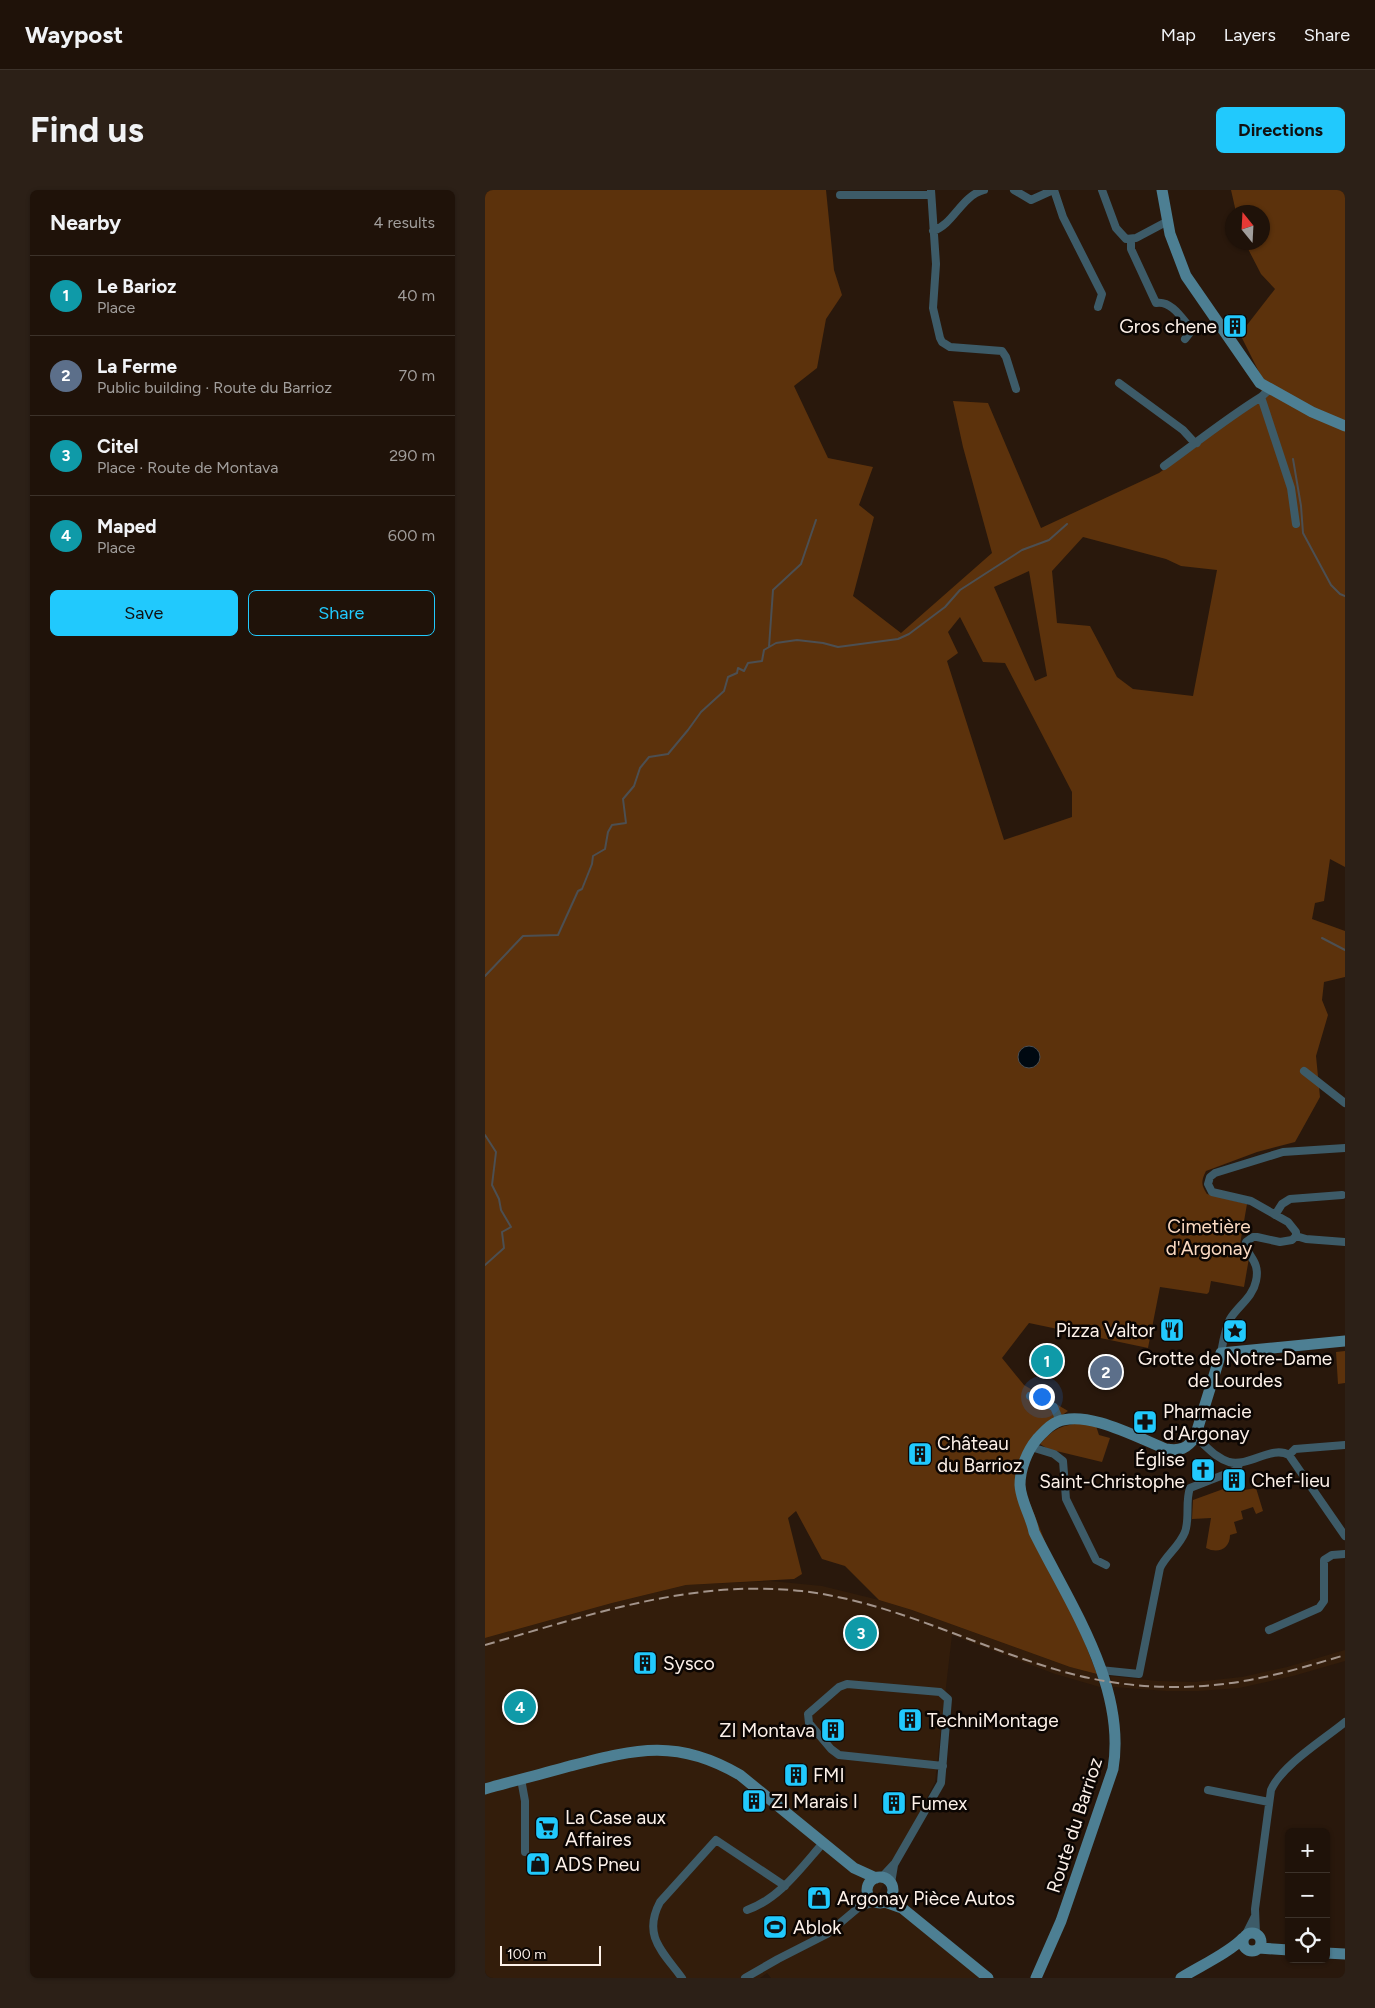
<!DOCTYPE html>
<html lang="en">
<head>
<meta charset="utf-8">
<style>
	:root { --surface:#1f1209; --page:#2c2017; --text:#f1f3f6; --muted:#a19e9c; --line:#3c322a; --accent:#21c9fd }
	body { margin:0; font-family:Figtree,sans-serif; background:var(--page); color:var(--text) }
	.controls { position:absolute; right:15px; bottom:15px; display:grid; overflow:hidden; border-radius:8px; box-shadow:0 1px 4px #0004 }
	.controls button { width:45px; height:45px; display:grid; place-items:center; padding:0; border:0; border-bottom:1px solid var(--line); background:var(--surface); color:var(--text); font:25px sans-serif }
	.compass { position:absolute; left:740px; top:15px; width:45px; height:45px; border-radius:50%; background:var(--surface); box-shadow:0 1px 4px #0004; rotate:342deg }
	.scale { position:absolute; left:15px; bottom:12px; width:101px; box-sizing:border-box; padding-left:5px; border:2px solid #fdf1e9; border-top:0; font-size:14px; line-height:18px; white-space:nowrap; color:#fdf1e9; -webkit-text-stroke:4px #0c0603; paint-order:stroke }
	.you { position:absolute; left:556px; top:1206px; width:18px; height:18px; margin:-12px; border:4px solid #fff; border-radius:50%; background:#1a73e8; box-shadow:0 0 0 8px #1a73e833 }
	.badge { display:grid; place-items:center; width:32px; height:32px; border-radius:50%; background:var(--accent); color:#fff; font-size:16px; font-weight:700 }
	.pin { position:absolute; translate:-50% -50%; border:2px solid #fff; box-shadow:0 1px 5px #0006 }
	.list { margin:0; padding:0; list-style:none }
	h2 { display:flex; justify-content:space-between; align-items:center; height:65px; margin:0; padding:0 20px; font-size:21px }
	h2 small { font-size:16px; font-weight:400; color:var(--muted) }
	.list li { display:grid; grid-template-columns:32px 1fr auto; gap:15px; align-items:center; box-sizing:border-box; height:80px; padding:0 20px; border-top:1px solid var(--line) }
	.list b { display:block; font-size:19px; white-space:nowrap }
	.list p { margin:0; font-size:16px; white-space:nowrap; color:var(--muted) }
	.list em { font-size:16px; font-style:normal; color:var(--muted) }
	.actions { display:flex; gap:10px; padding:15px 20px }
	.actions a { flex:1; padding:11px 0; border:1px solid var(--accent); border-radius:8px; text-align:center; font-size:18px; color:var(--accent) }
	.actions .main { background:var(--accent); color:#111 }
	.icon { flex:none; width:28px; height:28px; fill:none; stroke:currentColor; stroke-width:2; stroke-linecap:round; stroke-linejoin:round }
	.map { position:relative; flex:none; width:860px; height:1788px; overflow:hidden; border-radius:8px }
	header { display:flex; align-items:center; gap:30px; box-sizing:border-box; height:70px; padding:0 25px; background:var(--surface); border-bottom:1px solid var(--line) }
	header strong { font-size:24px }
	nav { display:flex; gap:28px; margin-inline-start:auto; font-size:18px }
	.intro { display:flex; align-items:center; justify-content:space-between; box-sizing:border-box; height:120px; padding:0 30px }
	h1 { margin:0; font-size:35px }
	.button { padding:12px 22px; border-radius:8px; background:var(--accent); color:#111; font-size:18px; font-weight:700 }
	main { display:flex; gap:30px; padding:0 30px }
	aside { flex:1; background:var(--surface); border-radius:8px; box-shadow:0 1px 4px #0004 }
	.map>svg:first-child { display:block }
</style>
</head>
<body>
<header>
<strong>Waypost</strong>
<nav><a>Map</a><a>Layers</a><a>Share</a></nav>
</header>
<div class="intro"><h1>Find us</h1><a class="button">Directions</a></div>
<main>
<aside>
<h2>Nearby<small>4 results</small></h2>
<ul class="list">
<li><span class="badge" style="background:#0f9aa8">1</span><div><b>Le Barioz</b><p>Place</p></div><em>40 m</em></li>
<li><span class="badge" style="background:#5c6f8a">2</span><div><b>La Ferme</b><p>Public building · Route du Barrioz</p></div><em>70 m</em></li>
<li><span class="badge" style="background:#0f9aa8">3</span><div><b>Citel</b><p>Place · Route de Montava</p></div><em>290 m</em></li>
<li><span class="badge" style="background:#0f9aa8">4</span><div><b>Maped</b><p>Place</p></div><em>600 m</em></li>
</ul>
<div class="actions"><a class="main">Save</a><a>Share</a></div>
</aside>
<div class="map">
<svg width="860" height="1788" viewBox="0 0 860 1788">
	<rect width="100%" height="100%" fill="#29180c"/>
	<path fill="#331d0b" d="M286 1391 337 1396 394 1410 427 1420 585 1477 612 1484 615 1497 570 1484 467 1445 450 1592 395 1701 496 1788H286L282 1783 275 1788H0V1448L127 1413 201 1395Z
		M860 1460V1471L808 1486 754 1498 714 1501H681L628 1497 625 1486 673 1491 710 1492 757 1487 802 1477Z"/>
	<path fill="#5c320c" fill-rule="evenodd" d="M0 0H341L349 80 357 105 341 129 332 178 309 196 343 268 388 277 374 315 389 327 368 406 416 443 507 363 478 257 468 211 503 213 556 338 674 283 775 209 778 190 755 144 790 99 776 84 760 53 778 52V22H751L746 0H860V677L845 669 839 711 830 713 827 729 860 741V787L839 792 837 810 843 825 831 866 835 907 810 952 772 962 721 981C716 991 716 995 722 1004L762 1014 753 1066 764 1068 759 1097 726 1091 724 1102 722 1104 675 1097 663 1158 544 1133 517 1168 539 1195 583 1221 563 1235 535 1288 612 1484 585 1477 427 1420 394 1410 360 1376 337 1369 311 1321 303 1328 317 1384 309 1389 201 1395 127 1413 0 1448ZM598 347 681 369 696 376 732 380 708 506 648 499 632 487 605 436 572 433 567 381ZM544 381 562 486 550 491 509 397ZM475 427 498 472 520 473 587 602V627L519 650 462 471 473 463 463 442Z
		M860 1161V1193L853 1194 851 1162Z
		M593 1233 611 1236 614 1245 625 1248 617 1272 563 1259 555 1254C569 1239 573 1237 593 1233Z
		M752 1294 754 1301 771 1298 778 1321 771 1324 768 1317 756 1321 758 1329 749 1332 752 1343 745 1345C745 1359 733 1364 721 1358L726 1328 707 1329 708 1310Z"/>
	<path fill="#000911" stroke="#4c4f52" d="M533 867a11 11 0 1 1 22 0a11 11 0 1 1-22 0Z"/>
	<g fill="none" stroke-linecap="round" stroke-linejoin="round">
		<path stroke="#4c4f52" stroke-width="2" d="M808 269 816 316 818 343 846 395 855 404 860 406
			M284 457 288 400 316 374 331 330
			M837 748 860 760
			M0 786 38 746 73 745 93 701 97 699 107 674 108 666 120 659 123 642 127 635 141 633 138 609 149 596 155 578 164 567 183 564 203 540 216 522 239 501 243 487 252 483 253 478 259 481 263 473 277 471 279 460 291 453 312 450 338 453 353 457 413 449 424 444 460 417 475 400 537 360 564 350 582 334
			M0 945 11 962 7 995 14 1009 16 1020 26 1037 17 1042 19 1058 0 1075"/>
		<path stroke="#3d5b68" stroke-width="8" d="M446 0 451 74 448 118 455 148 457 152 465 157 517 161 521 167 531 199
			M529 0 546 10 568 0
			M569 0 578 27 617 104 613 117
			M617 0 631 38 641 49 651 48 683 31
			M355 5H446
			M448 41C469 34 476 6 499 0
			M646 50V59L671 113C687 110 698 130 707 140L700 149
			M634 193 698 240 708 251 712 253
			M785 199 776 207 806 298 811 334
			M679 276C711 253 742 228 776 207
			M819 881 860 913
			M790 1025 797 1014 805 1009 857 1005
			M811 1046 821 1049 860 1052
			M736 1163C738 1152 740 1139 745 1129 753 1116 768 1107 771 1091 776 1069 759 1065 761 1052L768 1047H772L795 1052 807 1050 811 1046V1042L803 1032 766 1011 727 1002 723 994 725 987 730 983 798 962 860 958
			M545 1206 569 1217 575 1231
			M710 1247C722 1256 729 1267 744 1272 765 1277 787 1255 804 1265L860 1346
			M546 1257 569 1264 578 1271 581 1309 611 1370 621 1375
			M804 1265 810 1259 860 1255
			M784 1440 834 1418 839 1411V1370L847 1365 860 1364
			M615 1480 654 1484 675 1378C681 1365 694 1357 700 1342 705 1328 700 1312 705 1298L751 1280 755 1273
			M36 1589 40 1611V1662
			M723 1600 784 1612
			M397 1687 410 1673 456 1593 463 1509 455 1502 362 1494 354 1497 323 1524 324 1533 346 1559 354 1565 458 1576
			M406 1693 409 1675
			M373 1718 382 1702
			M262 1720C294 1709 316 1678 338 1653
			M761 1744 770 1726
			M771 1744 770 1719 786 1600C797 1575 838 1550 860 1532
			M197 1788C178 1762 157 1746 175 1712L231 1650 300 1696
			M260 1788 293 1769 342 1744 373 1718 389 1712"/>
		<path stroke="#4d7f93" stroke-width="11" d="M677 0 685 44 701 86 775 193 827 222 860 236
			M0 1599C28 1591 57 1584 85 1576 151 1559 192 1548 255 1585L369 1678 391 1688
			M382 1700a13 13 0 1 1 26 0a13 13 0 1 1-26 0Z
			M400 1712 417 1718 503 1788
			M758 1752a9 9 0 1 1 18 0a9 9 0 1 1-18 0Z
			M774 1758 804 1760
			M841 1763 860 1764
			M551 1788 576 1731 628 1579C642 1496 584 1413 549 1342 546 1326 536 1312 535 1295 535 1279 542 1261 552 1249 558 1243 564 1235 572 1232 601 1219 653 1248 681 1259 695 1261 702 1259 710 1247L736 1163 860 1151
			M696 1788C715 1776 744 1763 758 1748"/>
		<path stroke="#a3948b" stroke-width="2" stroke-dasharray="10 5" stroke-linecap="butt" d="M0 1455C105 1425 206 1389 317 1401 409 1412 489 1456 576 1481 639 1499 705 1502 770 1489 800 1483 830 1474 860 1465"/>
	</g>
	<defs>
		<symbol id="building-square" viewBox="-11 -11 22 22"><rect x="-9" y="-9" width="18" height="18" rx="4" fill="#21c9fd" stroke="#0c0603"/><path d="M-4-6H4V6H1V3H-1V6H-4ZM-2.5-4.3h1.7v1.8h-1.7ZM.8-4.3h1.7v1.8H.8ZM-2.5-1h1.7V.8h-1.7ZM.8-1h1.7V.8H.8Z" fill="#111"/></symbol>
		<symbol id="restaurant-square" viewBox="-11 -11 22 22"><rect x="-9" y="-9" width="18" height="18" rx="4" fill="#21c9fd" stroke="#0c0603"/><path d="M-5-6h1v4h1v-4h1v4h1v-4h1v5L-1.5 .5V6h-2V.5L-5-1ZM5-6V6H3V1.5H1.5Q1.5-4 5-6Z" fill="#111"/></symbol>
		<symbol id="sight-square" viewBox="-11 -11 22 22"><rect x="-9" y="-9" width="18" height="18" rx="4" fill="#21c9fd" stroke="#0c0603"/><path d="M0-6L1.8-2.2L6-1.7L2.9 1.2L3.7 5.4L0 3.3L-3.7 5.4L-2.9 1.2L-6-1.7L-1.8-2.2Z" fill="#111"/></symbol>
		<symbol id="pharmacy-square" viewBox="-11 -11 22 22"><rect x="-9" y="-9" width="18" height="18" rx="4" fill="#21c9fd" stroke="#0c0603"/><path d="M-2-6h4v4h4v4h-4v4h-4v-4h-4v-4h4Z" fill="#111"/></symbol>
		<symbol id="church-square" viewBox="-11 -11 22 22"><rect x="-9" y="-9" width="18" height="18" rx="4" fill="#21c9fd" stroke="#0c0603"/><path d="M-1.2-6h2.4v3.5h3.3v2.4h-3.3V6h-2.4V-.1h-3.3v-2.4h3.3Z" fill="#111"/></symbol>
		<symbol id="supermarket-square" viewBox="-11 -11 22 22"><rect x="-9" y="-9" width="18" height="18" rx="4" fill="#21c9fd" stroke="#0c0603"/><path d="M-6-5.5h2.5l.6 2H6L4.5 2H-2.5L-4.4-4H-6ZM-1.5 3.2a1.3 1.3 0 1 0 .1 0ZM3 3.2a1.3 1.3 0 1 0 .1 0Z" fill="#111"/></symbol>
		<symbol id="shop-square" viewBox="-11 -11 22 22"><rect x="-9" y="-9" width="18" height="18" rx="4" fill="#21c9fd" stroke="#0c0603"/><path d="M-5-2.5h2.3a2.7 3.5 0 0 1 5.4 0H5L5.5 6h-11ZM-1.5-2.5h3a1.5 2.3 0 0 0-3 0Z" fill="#111"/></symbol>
		<symbol id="stadium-square" viewBox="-11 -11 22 22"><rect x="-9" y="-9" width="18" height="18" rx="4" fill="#21c9fd" stroke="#0c0603"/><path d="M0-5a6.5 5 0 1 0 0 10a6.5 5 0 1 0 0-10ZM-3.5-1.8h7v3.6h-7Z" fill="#111"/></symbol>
	</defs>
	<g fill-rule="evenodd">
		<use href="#building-square" x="736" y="122" width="28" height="28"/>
		<use href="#restaurant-square" x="673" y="1126" width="28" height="28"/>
		<use href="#sight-square" x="736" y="1127" width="28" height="28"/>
		<use href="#pharmacy-square" x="646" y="1218" width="28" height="28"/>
		<use href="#building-square" x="421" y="1250" width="28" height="28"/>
		<use href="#church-square" x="704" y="1266" width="28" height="28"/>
		<use href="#building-square" x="735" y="1276" width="28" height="28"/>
		<use href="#building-square" x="146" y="1459" width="28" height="28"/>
		<use href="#building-square" x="411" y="1516" width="28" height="28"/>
		<use href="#building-square" x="334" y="1526" width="28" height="28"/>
		<use href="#building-square" x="297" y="1571" width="28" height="28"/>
		<use href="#building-square" x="255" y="1597" width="28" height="28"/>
		<use href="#building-square" x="395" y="1599" width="28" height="28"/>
		<use href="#supermarket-square" x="48" y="1624" width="28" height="28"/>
		<use href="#shop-square" x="39" y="1660" width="28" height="28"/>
		<use href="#shop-square" x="320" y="1694" width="28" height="28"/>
		<use href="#stadium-square" x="276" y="1723" width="28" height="28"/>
	</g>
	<g text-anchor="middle" stroke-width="5" stroke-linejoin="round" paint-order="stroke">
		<g font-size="19" fill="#fdf1e9" stroke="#0c0603" text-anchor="start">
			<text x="732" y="143" text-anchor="end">Gros chene</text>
			<text x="670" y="1147" text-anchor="end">Pizza Valtor</text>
			<text x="750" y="1175" text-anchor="middle">Grotte de Notre-Dame<tspan x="750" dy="22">de Lourdes</tspan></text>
			<text x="678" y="1228">Pharmacie<tspan x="678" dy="22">d'Argonay</tspan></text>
			<text x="452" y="1260">Château<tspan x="452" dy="22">du Barrioz</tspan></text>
			<text x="700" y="1276" text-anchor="end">Église<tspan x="700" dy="22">Saint-Christophe</tspan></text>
			<text x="766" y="1297">Chef-lieu</text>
			<text x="178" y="1480">Sysco</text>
			<text x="442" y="1537">TechniMontage</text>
			<text x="330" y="1547" text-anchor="end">ZI Montava</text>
			<text x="328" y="1592">FMI</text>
			<text x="286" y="1618">ZI Marais I</text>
			<text x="426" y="1620">Fumex</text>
			<text x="80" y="1634">La Case aux<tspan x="80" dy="22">Affaires</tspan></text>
			<text x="70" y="1681">ADS Pneu</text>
			<text x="352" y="1715">Argonay Pièce Autos</text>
			<text x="308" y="1744">Ablok</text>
		</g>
		<g font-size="19" fill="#fcdbc3" stroke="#0c0603">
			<text x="724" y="1043">Cimetière<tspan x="724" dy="22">d'Argonay</tspan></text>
		</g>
		<g font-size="19" fill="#fdf1e9" stroke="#0c0603">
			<text transform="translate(589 1635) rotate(-72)" y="7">Route du Barrioz</text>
		</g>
	</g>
</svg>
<div class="controls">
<button>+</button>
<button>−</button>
<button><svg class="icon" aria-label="locate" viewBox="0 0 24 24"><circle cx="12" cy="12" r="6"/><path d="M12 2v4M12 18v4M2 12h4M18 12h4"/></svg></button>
</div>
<svg class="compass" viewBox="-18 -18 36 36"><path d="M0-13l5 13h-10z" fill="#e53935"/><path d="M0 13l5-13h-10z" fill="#a19e9c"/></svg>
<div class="scale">100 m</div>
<div class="you"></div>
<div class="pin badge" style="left:562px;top:1171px;background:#0f9aa8">1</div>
<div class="pin badge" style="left:621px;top:1182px;background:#5c6f8a">2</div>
<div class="pin badge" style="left:376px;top:1443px;background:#0f9aa8">3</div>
<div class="pin badge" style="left:35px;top:1517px;background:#0f9aa8">4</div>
</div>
</main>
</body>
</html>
